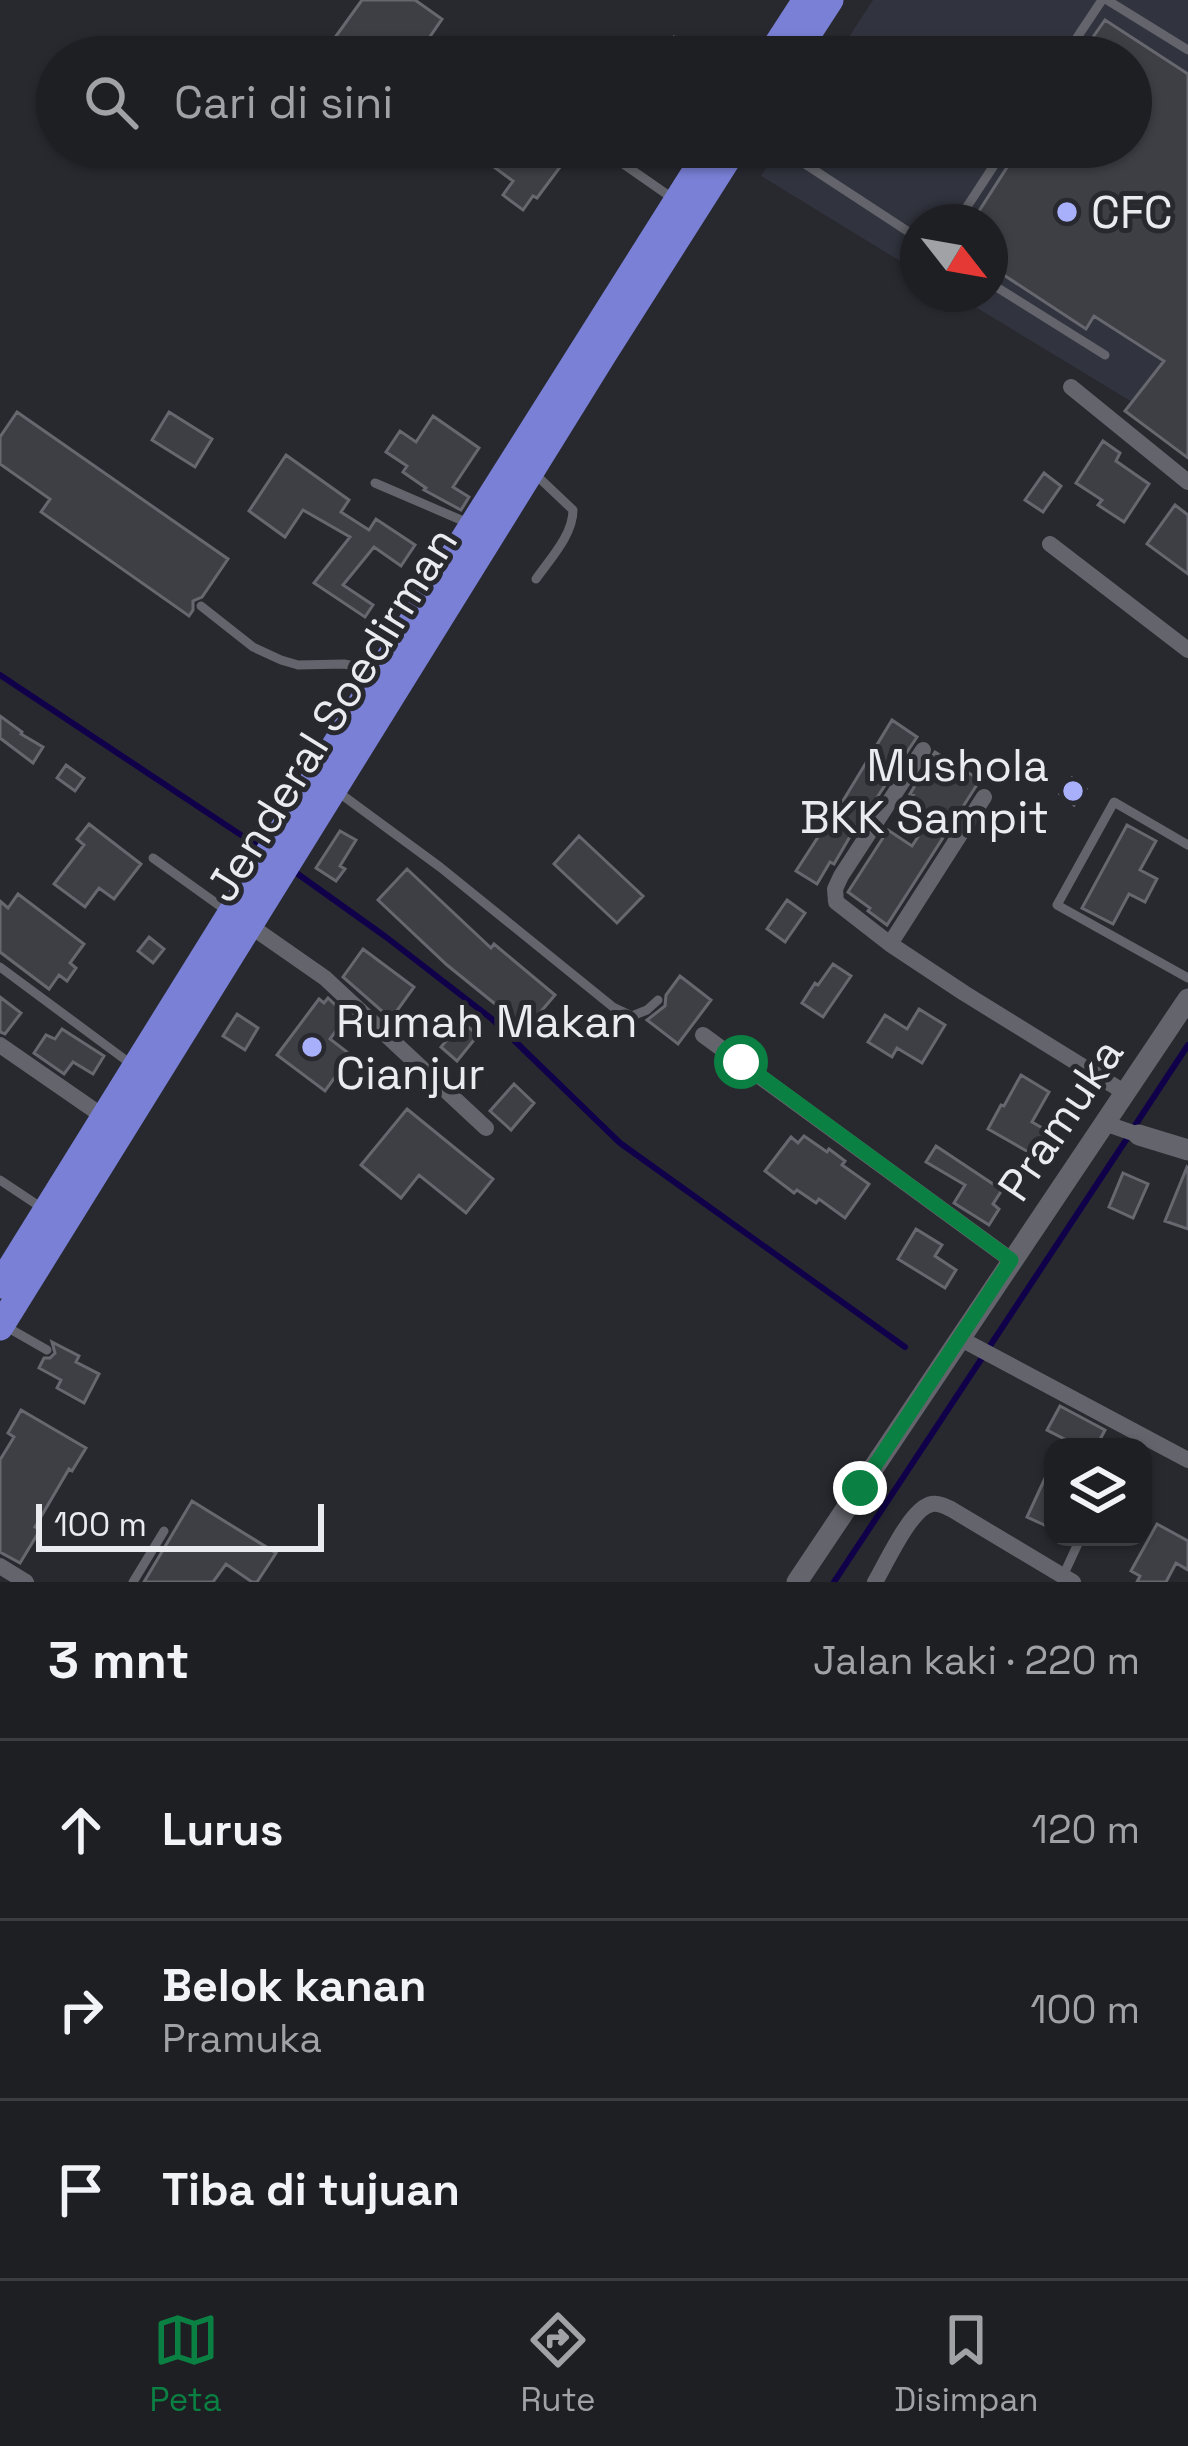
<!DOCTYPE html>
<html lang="id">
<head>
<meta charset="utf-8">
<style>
	:root { --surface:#1e1f23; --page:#2b2c30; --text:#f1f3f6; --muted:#a1a2a6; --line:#3c3d41; --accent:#0b8043 }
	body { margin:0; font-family:"Space Grotesk",sans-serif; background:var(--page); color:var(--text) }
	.controls { position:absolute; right:36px; bottom:36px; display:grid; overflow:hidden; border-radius:24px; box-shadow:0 3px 9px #0004 }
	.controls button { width:108px; height:108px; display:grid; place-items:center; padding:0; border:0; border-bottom:3px solid var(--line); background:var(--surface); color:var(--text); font:60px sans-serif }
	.compass { position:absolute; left:900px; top:204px; width:108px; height:108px; border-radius:50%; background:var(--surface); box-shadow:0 3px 9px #0004; rotate:121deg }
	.scale { position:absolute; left:36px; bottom:30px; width:288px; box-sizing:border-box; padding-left:12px; border:6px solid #eaebef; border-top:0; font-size:33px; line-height:42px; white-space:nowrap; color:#eaebef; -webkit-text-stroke:9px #28292f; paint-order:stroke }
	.stop { position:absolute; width:36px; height:36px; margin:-27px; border:9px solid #0b8043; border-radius:50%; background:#fff }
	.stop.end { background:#0b8043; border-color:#fff; box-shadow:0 3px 12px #0008 }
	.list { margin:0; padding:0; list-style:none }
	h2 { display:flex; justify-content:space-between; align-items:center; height:156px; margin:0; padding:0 48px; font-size:51px }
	h2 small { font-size:39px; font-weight:400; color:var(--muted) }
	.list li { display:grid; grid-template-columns:78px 1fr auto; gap:36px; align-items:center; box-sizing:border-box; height:180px; padding:0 48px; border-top:3px solid var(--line) }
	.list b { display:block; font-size:45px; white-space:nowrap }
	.list p { margin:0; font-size:39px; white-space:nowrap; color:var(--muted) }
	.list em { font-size:39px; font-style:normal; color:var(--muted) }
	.icon { flex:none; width:66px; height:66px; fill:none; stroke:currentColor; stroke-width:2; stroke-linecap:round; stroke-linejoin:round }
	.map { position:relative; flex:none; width:1188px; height:1582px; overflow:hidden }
	.search { position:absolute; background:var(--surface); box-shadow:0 3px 9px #0004; left:36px; right:36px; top:36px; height:132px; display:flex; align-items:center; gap:30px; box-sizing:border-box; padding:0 42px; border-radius:66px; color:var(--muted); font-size:45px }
	.sheet { height:696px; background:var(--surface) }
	nav { display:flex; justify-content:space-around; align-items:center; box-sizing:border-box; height:168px; border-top:3px solid var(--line); background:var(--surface); font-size:33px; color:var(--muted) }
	nav a { display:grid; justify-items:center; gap:6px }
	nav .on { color:var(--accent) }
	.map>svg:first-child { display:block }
</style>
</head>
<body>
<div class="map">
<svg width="1188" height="1582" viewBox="0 0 1188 1582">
	<rect width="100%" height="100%" fill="#28292f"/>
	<path fill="#31333e" d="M873 0H1188V387L1160 366 1132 402 954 294H990V222H918V272L761 176 779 147H1131V57H836Z"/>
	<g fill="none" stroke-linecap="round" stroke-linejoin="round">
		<path stroke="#10004a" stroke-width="6" d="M0 675 259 847
			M295 872 386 937 492 1019 620 1143 905 1347
			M1134 1127 1188 1045
			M834 1582 1128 1137"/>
	</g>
	<path fill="#3e3f45" stroke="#67686f" stroke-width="3" d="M362 0H415L442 19 416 57H336L326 50Z
		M1105 20 1188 74V458L1125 411 1164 361 1094 316 1086 329 990 266V222H972L1020 147H1131V57H1079Z
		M674 37 688 46 681 57H662Z
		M467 147H575L537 198 533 196 523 210 503 195 513 181Z
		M17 412 228 559 202 597 193 601V610L189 616 41 512 50 499 0 464V437Z
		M169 412 212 439 195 467 152 440Z
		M433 416 479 448 453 487 469 497 461 510 424 490 426 488 403 472 407 466 386 452 400 431 416 442Z
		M1103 441 1120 453 1116 461 1149 484 1124 522 1098 505 1102 500 1076 483Z
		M286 455 349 500 341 512 369 530 376 519 415 545 401 566 374 547 343 585 373 605 365 617 314 583 350 537 303 510 285 537 249 511Z
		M1044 473 1061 486 1043 512 1025 500Z
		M1175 505 1188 515V574L1147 544Z
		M0 716 22 732 21 734 43 747 33 763 0 738Z
		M892 720 917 737 872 805 869 804 834 864 830 862 817 884 796 871 822 831 824 832Z
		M935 752 980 780 887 925 868 911 870 908 848 892 888 830 912 846 931 817 908 802 913 795 910 794Z
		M66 765 84 778 75 791 57 778Z
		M1072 778 1086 789 1074 805 1060 794Z
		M89 824 141 864 114 899 99 888 85 907 54 884 84 845 77 839Z
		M1127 825 1156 841 1140 870 1157 879 1145 902 1129 894 1113 924 1082 908Z
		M340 831 356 840 340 866 345 869 336 881 316 868Z
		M579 836 643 896 617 923 554 864Z
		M407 869 491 948 494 944 555 995 526 1029 447 965 378 900Z
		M18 894 84 944 70 963 76 968 67 981 59 975 49 989 0 952V901L8 908Z
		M787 900 805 913 785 942 767 929Z
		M149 937 164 949 153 963 138 951Z
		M363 949 414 987 391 1019 343 977Z
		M833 964 851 976 823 1017 802 1003 815 983 818 985Z
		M680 976 711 1000 678 1044 647 1020 665 1006 666 995Z
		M0 997 21 1013 5 1034 0 1032Z
		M328 998 347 1016 330 1039 351 1055 325 1091 277 1055 319 999 324 1003Z
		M919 1009 945 1025 922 1063 897 1048 892 1057 868 1042 885 1015 907 1029Z
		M237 1014 258 1028 245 1050 223 1036Z
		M462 1022 478 1035 457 1061 441 1047Z
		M62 1029 104 1056 93 1074 73 1062 64 1074 34 1053 46 1035 55 1039Z
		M1021 1075 1049 1092 1032 1122 1046 1130 1032 1154 988 1129 1001 1105 1004 1106Z
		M514 1084 534 1103 511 1130 490 1111Z
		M407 1109 493 1179 466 1213 419 1175 401 1198 361 1165Z
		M804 1136 827 1152 829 1149 845 1161 842 1165 869 1184 845 1218 819 1199 816 1203 797 1190 794 1193 765 1171 791 1137 798 1143Z
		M936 1146 1002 1190 993 1204 999 1209 989 1225 954 1203 965 1185 926 1162Z
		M1187 1167 1188 1168V1229L1165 1221Z
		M1123 1173 1148 1184 1133 1218 1109 1207Z
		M916 1229 942 1245 935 1256 956 1270 945 1288 898 1259Z
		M52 1342 79 1356 76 1362 99 1374 84 1403 57 1388 61 1380 39 1368 44 1358H50L55 1353Z
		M1060 1406 1105 1430 1096 1447H1080L1047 1430Z
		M21 1410 86 1448 72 1471 69 1469 35 1527 40 1530 20 1563 0 1552V1460L14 1437 8 1433Z
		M1053 1461V1529L1027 1517Z
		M192 1501 276 1553 257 1582H252L226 1564 213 1582H144Z
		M1157 1524 1188 1541V1570L1176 1563 1166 1582H1137L1140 1576 1131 1571Z"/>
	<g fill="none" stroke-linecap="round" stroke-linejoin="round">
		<path stroke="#64656c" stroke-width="9" d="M1107 0 1188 50
			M1064 57 1102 0
			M599 147 675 200
			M779 147 918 238
			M957 222 1006 147
			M990 283 1105 355
			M535 474 573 510C573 535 550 559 536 579
			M375 483 468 523
			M201 606 253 647 281 660 298 665 344 664 376 670
			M338 792 440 867 613 1007 632 1016 647 1010 658 1000
			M1188 845 1114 802 1057 905 1188 978
			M153 858 227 911
			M0 967 131 1064
			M0 1180 42 1208
			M5 1326 47 1350
			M1063 1576 1081 1537
			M133 1582 164 1531"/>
		<path stroke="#64656c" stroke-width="16" d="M1071 387 1188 482
			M1050 544 1188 650
			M923 750 841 876 835 889 836 902 890 944 964 993 1124 1092
			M249 925 325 978 486 1128
			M890 944 984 797
			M703 1035 1011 1260
			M0 1045 104 1117
			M1104 1123 1139 1135
			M961 1339 1188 1460
			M0 1566 26 1582
			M875 1582C886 1564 911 1507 932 1504 939 1503 945 1506 951 1509L1073 1582"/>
		<path stroke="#64656c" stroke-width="21" d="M1139 1135 1188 1150
			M797 1582 1188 999"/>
		<path stroke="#7a80d6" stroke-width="27" d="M769 57 806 0
			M793 57 830 0
			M0 1285 421 607 711 147
			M0 1327 603 355 735 147"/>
	</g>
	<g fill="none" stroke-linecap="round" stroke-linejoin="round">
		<path stroke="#0b8043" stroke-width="15" d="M741 1062 1011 1260 860 1488"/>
	</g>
	<g fill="#a8b0fc" stroke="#28292f" stroke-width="4.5">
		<circle cx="1067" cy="212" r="12"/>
		<circle cx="1073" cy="791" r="12"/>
		<circle cx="312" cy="1047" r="12"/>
	</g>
	<g text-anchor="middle" stroke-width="10" stroke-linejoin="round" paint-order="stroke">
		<g font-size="45" fill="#eaebef" stroke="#28292f" text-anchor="start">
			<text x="1091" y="228">CFC</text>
			<text x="1049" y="781" text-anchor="end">Mushola<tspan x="1049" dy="52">BKK Sampit</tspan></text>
			<text x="336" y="1037">Rumah Makan<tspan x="336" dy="52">Cianjur</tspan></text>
		</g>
		<g font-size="45" fill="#eaebef" stroke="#28292f">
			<text transform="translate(331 714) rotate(-58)" y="16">Jenderal Soedirman</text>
			<text transform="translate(1060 1119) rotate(-56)" y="16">Pramuka</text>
		</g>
	</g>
</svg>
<div class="controls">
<button><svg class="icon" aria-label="layers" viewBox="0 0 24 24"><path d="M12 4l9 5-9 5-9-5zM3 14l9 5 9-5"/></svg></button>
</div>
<svg class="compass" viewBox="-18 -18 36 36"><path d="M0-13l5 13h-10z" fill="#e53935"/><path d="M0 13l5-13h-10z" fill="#a1a2a6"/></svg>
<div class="scale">100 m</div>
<div class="stop" style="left:741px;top:1062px"></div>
<div class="stop end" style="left:860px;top:1488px"></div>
<div class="search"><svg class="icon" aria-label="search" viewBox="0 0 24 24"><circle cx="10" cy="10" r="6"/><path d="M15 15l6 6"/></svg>Cari di sini</div>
</div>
<section class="sheet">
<h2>3 mnt<small>Jalan kaki · 220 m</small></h2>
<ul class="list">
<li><svg class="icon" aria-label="ahead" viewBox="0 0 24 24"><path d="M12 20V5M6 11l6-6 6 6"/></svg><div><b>Lurus</b></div><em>120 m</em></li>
<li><svg class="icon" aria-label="right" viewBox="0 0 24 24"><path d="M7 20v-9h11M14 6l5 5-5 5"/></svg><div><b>Belok kanan</b><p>Pramuka</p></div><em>100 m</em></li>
<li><svg class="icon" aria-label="arrive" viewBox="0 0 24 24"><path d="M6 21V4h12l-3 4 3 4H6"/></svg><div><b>Tiba di tujuan</b></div></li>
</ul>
</section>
<nav>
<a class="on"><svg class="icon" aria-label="map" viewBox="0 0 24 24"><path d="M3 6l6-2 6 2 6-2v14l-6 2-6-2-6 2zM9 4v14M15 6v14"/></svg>Peta</a>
<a><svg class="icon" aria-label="directions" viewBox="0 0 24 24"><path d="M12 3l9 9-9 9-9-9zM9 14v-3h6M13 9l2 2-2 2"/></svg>Rute</a>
<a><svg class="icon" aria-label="saved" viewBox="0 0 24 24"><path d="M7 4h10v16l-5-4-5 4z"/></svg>Disimpan</a>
</nav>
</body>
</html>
